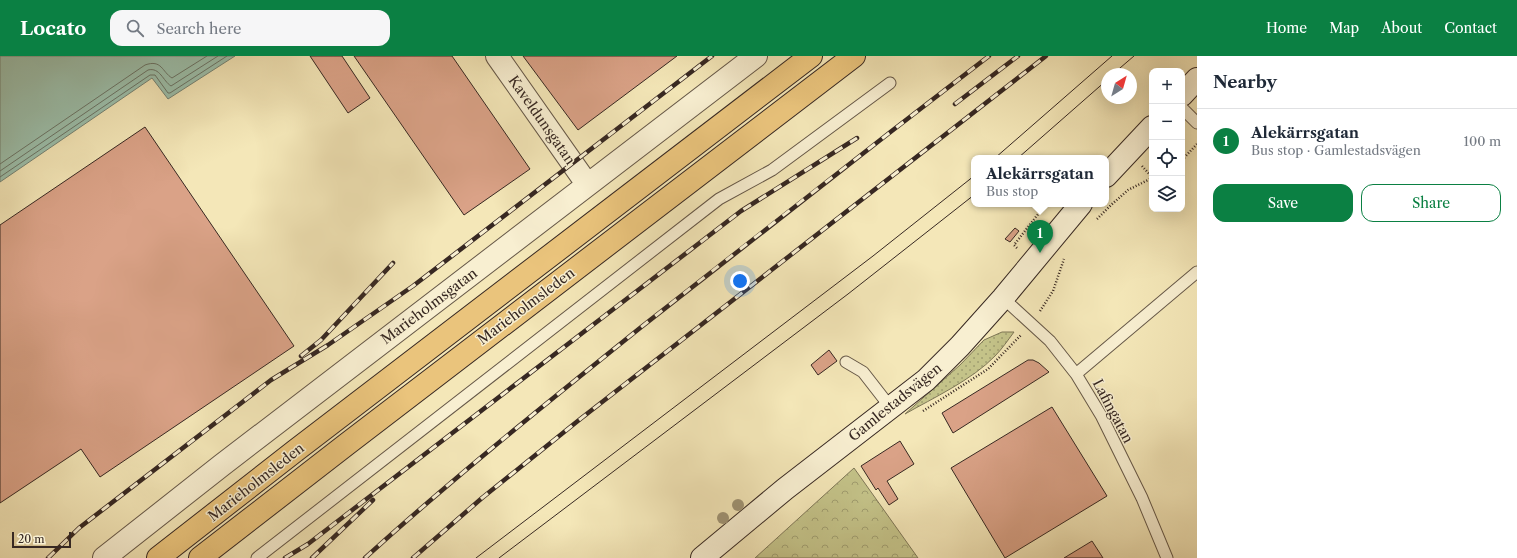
<!DOCTYPE html>
<html lang="en">
<head>
<meta charset="utf-8">
<style>
	:root { --surface:#fff; --page:#f6f6f7; --text:#1f2937; --muted:#747a83; --line:#e0e1e3; --accent:#0b8043 }
	body { margin:0; font-family:"Libre Caslon Text",serif; background:var(--page); color:var(--text) }
	.controls { position:absolute; right:12px; top:12px; display:grid; overflow:hidden; border-radius:8px; box-shadow:0 4px 16px #0002 }
	.controls button { width:36px; height:36px; display:grid; place-items:center; padding:0; border:0; border-bottom:1px solid var(--line); background:var(--surface); color:var(--text); font:20px sans-serif }
	.compass { position:absolute; left:1101px; top:12px; width:36px; height:36px; border-radius:50%; background:var(--surface); box-shadow:0 4px 16px #0002; rotate:37deg }
	.scale { position:absolute; left:12px; bottom:10px; width:59px; box-sizing:border-box; padding-left:4px; border:2px solid #372822; border-top:0; font-size:11px; line-height:14px; white-space:nowrap; color:#372822; -webkit-text-stroke:3px #f8efd1; paint-order:stroke }
	.you { position:absolute; left:740px; top:225px; width:14px; height:14px; margin:-10px; border:3px solid #fff; border-radius:50%; background:#1a73e8; box-shadow:0 0 0 6px #1a73e833 }
	.badge { display:grid; place-items:center; width:26px; height:26px; border-radius:50%; background:var(--accent); color:#fff; font-size:13px; font-weight:700 }
	.pin { position:absolute; translate:-50% -33px; filter:drop-shadow(0 1px 2px #0008) }
	.pin::after { content:''; position:absolute; top:21px; width:14px; height:12px; background:inherit; clip-path:polygon(0 0,100% 0,50% 100%) }
	.popup { position:absolute; left:971px; top:99px; width:138px; height:52px; box-sizing:border-box; display:grid; place-content:center; border-radius:8px; background:var(--surface); filter:drop-shadow(0 1px 3px #0005); font-size:13px; white-space:nowrap; color:var(--muted) }
	.popup b { font-size:15px; color:var(--text) }
	.popup::after { content:''; position:absolute; left:50%; top:100%; margin-left:-8px; border:8px solid transparent; border-top-color:var(--surface) }
	.list { margin:0; padding:0; list-style:none }
	h2 { display:flex; justify-content:space-between; align-items:center; height:52px; margin:0; padding:0 16px; font-size:17px }
	h2 small { font-size:13px; font-weight:400; color:var(--muted) }
	.list li { display:grid; grid-template-columns:26px 1fr auto; gap:12px; align-items:center; box-sizing:border-box; height:64px; padding:0 16px; border-top:1px solid var(--line) }
	.list b { display:block; font-size:15px; white-space:nowrap }
	.list p { margin:0; font-size:13px; white-space:nowrap; color:var(--muted) }
	.list em { font-size:13px; font-style:normal; color:var(--muted) }
	.actions { display:flex; gap:8px; padding:12px 16px }
	.actions a { flex:1; padding:9px 0; border:1px solid var(--accent); border-radius:12px; text-align:center; font-size:14px; color:var(--accent) }
	.actions .main { background:var(--accent); color:#fff }
	.icon { flex:none; width:22px; height:22px; fill:none; stroke:currentColor; stroke-width:2; stroke-linecap:round; stroke-linejoin:round }
	.map { position:relative; flex:none; width:1197px; height:502px; overflow:hidden }
	header { display:flex; align-items:center; gap:24px; box-sizing:border-box; height:56px; padding:0 20px; background:var(--accent); color:#fff }
	header strong { font-size:19px }
	nav { display:flex; gap:22px; margin-inline-start:auto; font-size:14px }
	.search { width:280px; height:36px; background:var(--page); display:flex; align-items:center; gap:10px; box-sizing:border-box; padding:0 14px; border-radius:12px; color:var(--muted); font-size:15px }
	main { display:flex }
	aside { flex:1; background:var(--surface) }
	.map>svg:first-child { display:block }
</style>
</head>
<body>
<header>
<strong>Locato</strong>
<div class="search"><svg class="icon" aria-label="search" viewBox="0 0 24 24"><circle cx="10" cy="10" r="6"/><path d="M15 15l6 6"/></svg>Search here</div>
<nav><a>Home</a><a>Map</a><a>About</a><a>Contact</a></nav>
</header>
<main>
<div class="map">
<svg width="1197" height="502" viewBox="0 0 1197 502">
	<defs>
		<pattern id="grass-dots" width="8" height="8" patternUnits="userSpaceOnUse"><rect width="8" height="8" fill="#c4c389"/><path d="M2 2h.1M6 6h.1" fill="none" stroke="#a09e70" stroke-width="1.8" stroke-linecap="round"/></pattern>
		<pattern id="forest-crowns" width="20" height="18" patternUnits="userSpaceOnUse"><rect width="20" height="18" fill="#c4c389"/><path d="M2 6a3 3 0 1 1 6 0M12 15a3 3 0 1 1 6 0" fill="none" stroke="#a09e70"/></pattern>
	</defs>
	<rect width="100%" height="100%" fill="#f4e7b8"/>
	<filter id="stains"><feTurbulence type="fractalNoise" baseFrequency=".005" numOctaves="4"/><feColorMatrix values="0 0 0 0 .2 0 0 0 0 .09 0 0 0 0 .02 0 0 0 .5 -.17"/></filter>
	<radialGradient id="worn" r=".72"><stop offset=".6" stop-color="#630" stop-opacity="0"/><stop offset="1" stop-color="#630" stop-opacity=".3"/></radialGradient>
	<path fill="url(#grass-dots)" stroke="#7e7656" d="M1002 276H1014C1008 284 1002 293 995 300 972 324 933 342 905 358L960 309 984 284Z"/>
	<path fill="url(#forest-crowns)" stroke="#7e7656" d="M854 412 918 502H755Z"/>
	<path fill="#9cc0ac" stroke="#748375" d="M0 0H235L168 43 152 22 0 126Z"/>
	<g fill="none" stroke-linecap="round" stroke-linejoin="round">
		<path stroke="#6a7467" stroke-width="1" d="M0 108 145 9C162 3 162 16 172 22L207 0
			M0 115 148 14C160 11 163 25 171 30L218 0
			M0 121 150 19H155L168 37H170L227 0"/>
	</g>
	<path fill="#daa287" stroke="#372822" d="M310 0H342L370 42 348 57Z
		M354 0H452L530 113 464 159Z
		M523 0H677L578 74Z
		M145 71 294 290 100 421 81 393 0 447V169Z
		M1015 172 1019 175 1010 186 1005 183Z
		M829 294 837 305 818 319 811 309Z
		M1028 304H1033L1039 307 1049 316 953 377 942 357Z
		M1052 351 1107 440 1005 502 951 412Z
		M900 385 914 408 887 425 898 443 889 449 878 432 876 434 861 410Z
		M1092 485 1103 502H1064Z"/>
	<g fill="none" stroke-linecap="round" stroke-linejoin="round">
		<defs>
			<path id="lane" d="M1182 52 1197 67
				M1003 242 1050 285 1076 318 1102 361 1142 442 1167 502
				M846 306 863 316 891 352
				M1076 318 1197 216
				M257 502 719 143 772 114 890 27"/>
			<path id="street" d="M497 0 587 128
				M104 502 222 409 756 0"/>
			<path id="secondary" d="M1182 39 1197 23
				M1106 120 1152 71
				M702 502 785 433 926 324 960 290 1003 242 1081 148"/>
			<path id="highway" d="M158 502 295 395 811 0
				M200 502 347 388 854 0"/>
		</defs>
		<use href="#lane" stroke="#665848" stroke-width="13"/>
		<use href="#street" stroke="#665848" stroke-width="24"/>
		<use href="#secondary" stroke="#372822" stroke-width="24"/>
		<use href="#highway" stroke="#372822" stroke-width="24"/>
		<path stroke="#372822" stroke-width="2.5" stroke-dasharray="1 2" stroke-linecap="butt" d="M1182 104 1197 88
			M1142 110 1152 121
			M1097 163 1111 149 1128 134 1152 122
			M1017 192 1014 189 1046 148
			M1040 255 1053 235 1064 203
			M923 355 988 313 1021 279"/>
		<use href="#lane" stroke="#f8efd1" stroke-width="11"/>
		<use href="#street" stroke="#f8efd1" stroke-width="22"/>
		<use href="#secondary" stroke="#f8efd1" stroke-width="22"/>
		<use href="#highway" stroke="#eac47c" stroke-width="22"/>
		<path stroke="#372822" stroke-width="1" d="M1113 18 1134 0
			M995 102 1112 0
			M1018 102 1107 24
			M476 502 873 200 974 120
			M499 502 848 238 974 139"/>
		<defs>
			<path id="rail" d="M955 48 1018 0
				M301 300 321 284 393 207
				M48 502 79 472 271 324 328 289 413 230 712 0
				M285 502 308 488 741 155 857 82
				M312 502 373 444
				M365 502C454 421 547 347 640 272 755 181 872 90 989 0
				M413 502 482 442 579 364 1046 0"/>
		</defs>
		<use href="#rail" stroke="#372822" stroke-width="4.5"/>
		<use href="#rail" stroke="#f8efd1" stroke-width="3" stroke-dasharray="9" stroke-linecap="butt"/>
	</g>
	<g fill="#9f9374">
		<circle cx="738" cy="449" r="6"/>
		<circle cx="723" cy="462" r="6"/>
	</g>
	<g text-anchor="middle" stroke-width="3" stroke-linejoin="round" paint-order="stroke">
		<g font-size="14" fill="#372822" stroke="#f8efd1">
			<text transform="translate(542 64) rotate(55)" y="5">Kaveldunsgatan</text>
			<text transform="translate(429 250) rotate(-37)" y="5">Marieholmsgatan</text>
			<text transform="translate(526 250) rotate(-37)" y="5">Marieholmsleden</text>
			<text transform="translate(895 346) rotate(-39)" y="5">Gamlestadsvägen</text>
			<text transform="translate(1113 355) rotate(62)" y="5">Lafingatan</text>
			<text transform="translate(256 426) rotate(-38)" y="5">Marieholmsleden</text>
		</g>
	</g>
	<rect width="100%" height="100%" filter="url(#stains)"/>
	<rect width="100%" height="100%" fill="url(#worn)"/>
</svg>
<div class="controls">
<button>+</button>
<button>−</button>
<button><svg class="icon" aria-label="locate" viewBox="0 0 24 24"><circle cx="12" cy="12" r="6"/><path d="M12 2v4M12 18v4M2 12h4M18 12h4"/></svg></button>
<button><svg class="icon" aria-label="layers" viewBox="0 0 24 24"><path d="M12 4l9 5-9 5-9-5zM3 14l9 5 9-5"/></svg></button>
</div>
<svg class="compass" viewBox="-18 -18 36 36"><path d="M0-13l5 13h-10z" fill="#e53935"/><path d="M0 13l5-13h-10z" fill="#747a83"/></svg>
<div class="scale">20 m</div>
<div class="you"></div>
<div class="pin badge" style="left:1040px;top:197px">1</div>
<div class="popup"><b>Alekärrsgatan</b>Bus stop</div>
</div>
<aside>
<h2>Nearby<small></small></h2>
<ul class="list">
<li><span class="badge">1</span><div><b>Alekärrsgatan</b><p>Bus stop · Gamlestadsvägen</p></div><em>100 m</em></li>
</ul>
<div class="actions"><a class="main">Save</a><a>Share</a></div>
</aside>
</main>
</body>
</html>
